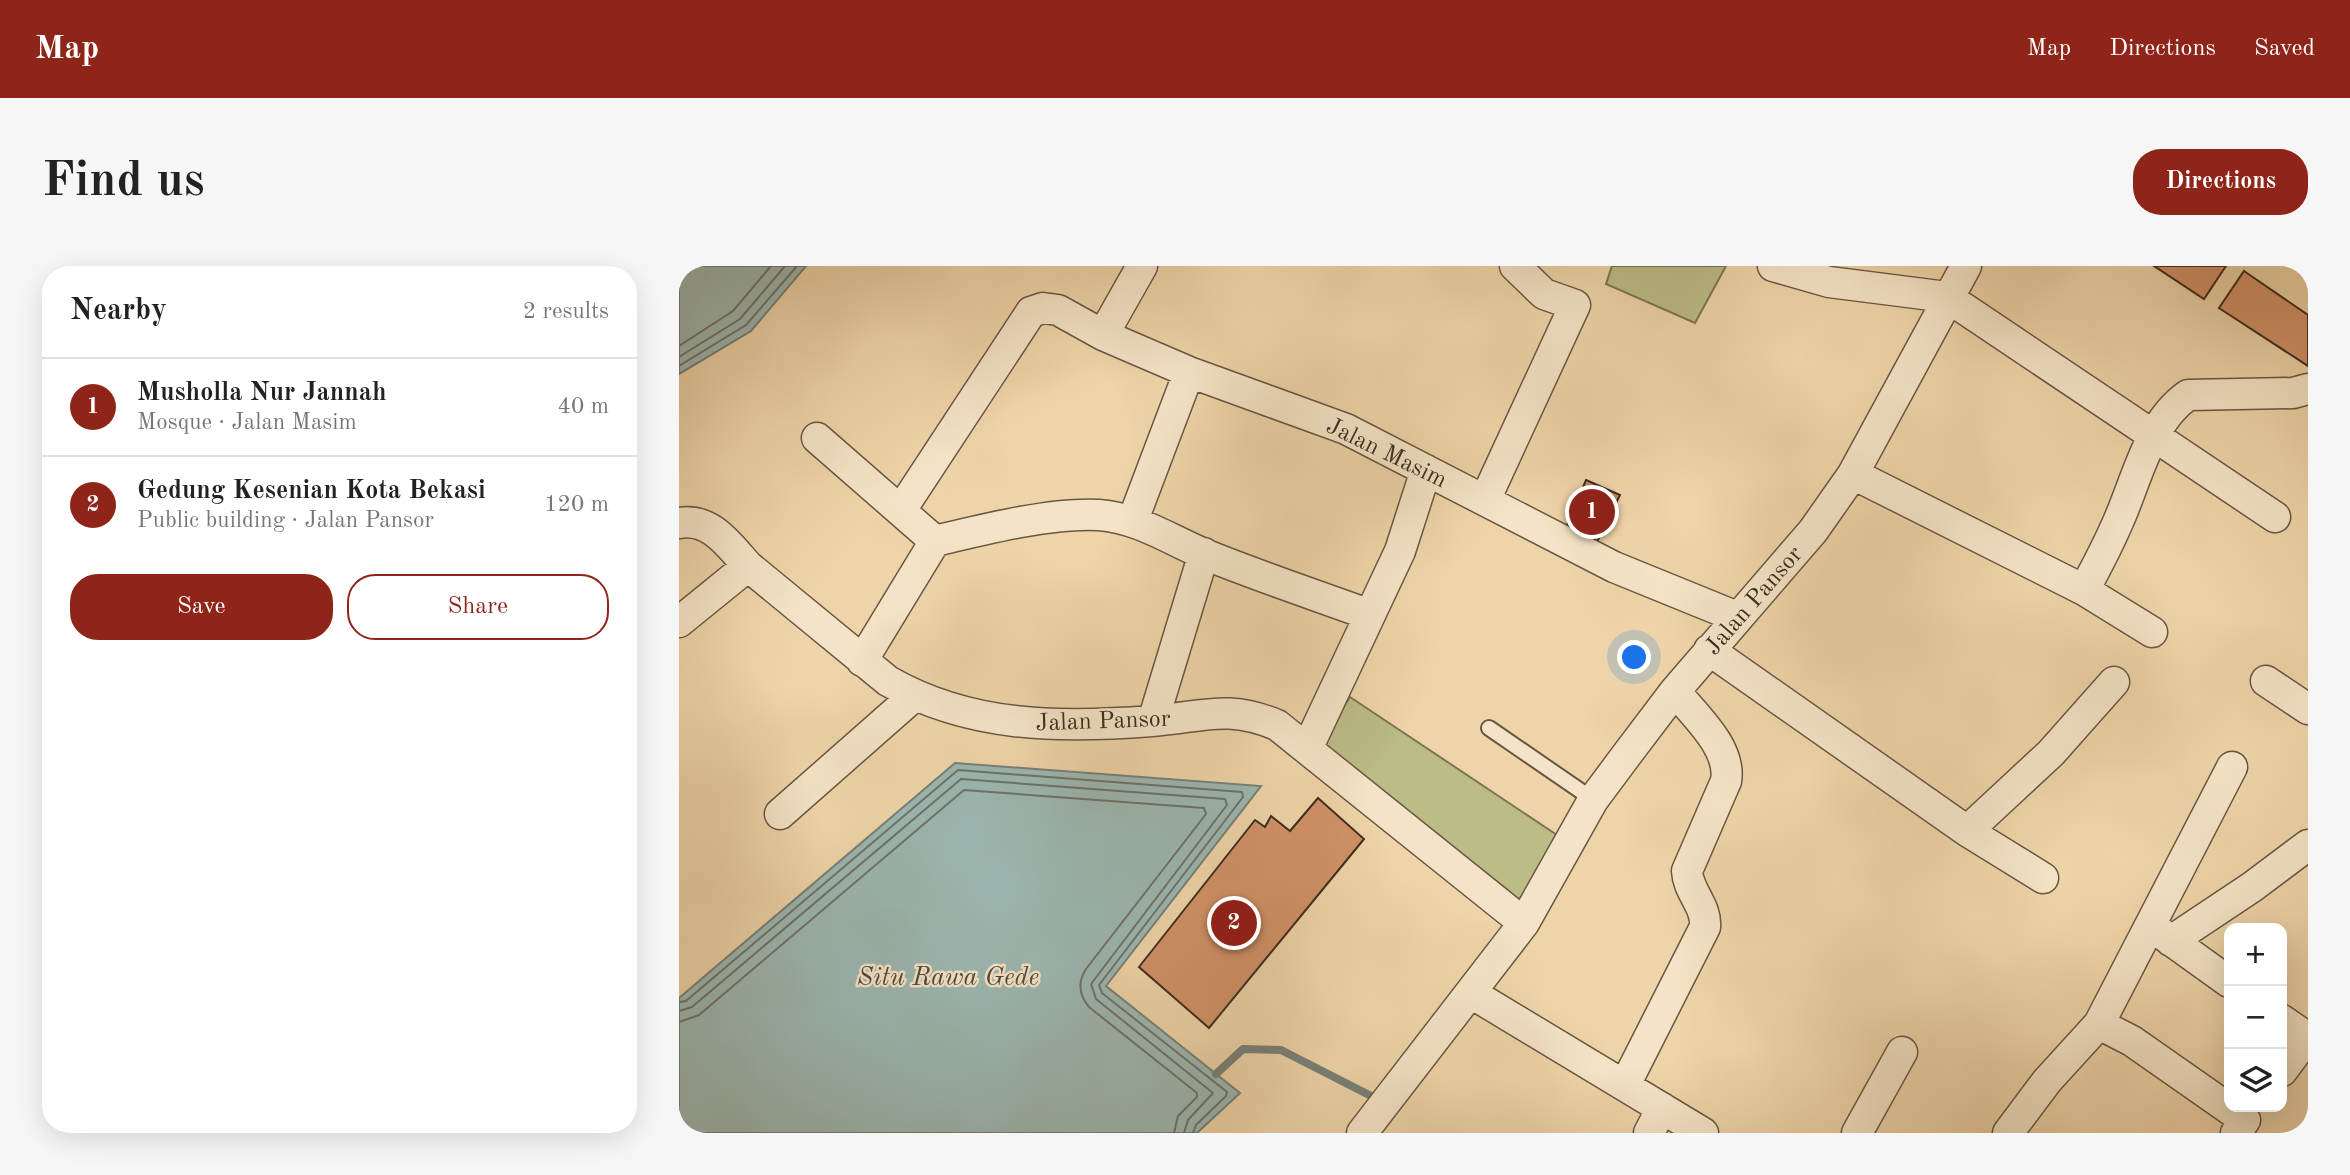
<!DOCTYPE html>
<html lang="en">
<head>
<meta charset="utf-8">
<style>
	:root { --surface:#fff; --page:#f6f6f6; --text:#222; --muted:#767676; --line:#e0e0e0; --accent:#8f2418 }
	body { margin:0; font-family:"Old Standard TT",serif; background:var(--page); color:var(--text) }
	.controls { position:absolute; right:21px; bottom:21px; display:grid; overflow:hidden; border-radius:14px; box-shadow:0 7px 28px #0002 }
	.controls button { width:63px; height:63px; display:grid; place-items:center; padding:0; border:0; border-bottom:2px solid var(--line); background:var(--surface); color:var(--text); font:35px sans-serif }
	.you { position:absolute; left:956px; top:392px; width:24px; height:24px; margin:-18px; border:5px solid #fff; border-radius:50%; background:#1a73e8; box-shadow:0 0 0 10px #1a73e833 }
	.badge { display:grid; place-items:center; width:46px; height:46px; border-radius:50%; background:var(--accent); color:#fff; font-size:23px; font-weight:700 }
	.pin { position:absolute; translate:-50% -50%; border:4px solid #fff; box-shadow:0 2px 7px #0006 }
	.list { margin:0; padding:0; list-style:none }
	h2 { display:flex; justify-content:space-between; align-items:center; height:91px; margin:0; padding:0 28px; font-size:30px }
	h2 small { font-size:23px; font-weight:400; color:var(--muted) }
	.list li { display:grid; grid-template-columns:46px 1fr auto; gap:21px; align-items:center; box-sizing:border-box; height:98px; padding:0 28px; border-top:2px solid var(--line) }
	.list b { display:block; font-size:26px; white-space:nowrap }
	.list p { margin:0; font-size:23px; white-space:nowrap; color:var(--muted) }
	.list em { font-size:23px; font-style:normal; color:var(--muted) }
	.actions { display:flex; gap:14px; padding:21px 28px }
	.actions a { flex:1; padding:16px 0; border:2px solid var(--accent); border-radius:28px; text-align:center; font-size:24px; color:var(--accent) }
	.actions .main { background:var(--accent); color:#fff }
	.icon { flex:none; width:38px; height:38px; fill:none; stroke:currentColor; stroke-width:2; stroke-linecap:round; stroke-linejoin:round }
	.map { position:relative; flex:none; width:1629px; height:867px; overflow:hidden; border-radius:28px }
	header { display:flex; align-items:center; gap:42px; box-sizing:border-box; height:98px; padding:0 35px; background:var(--accent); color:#fff }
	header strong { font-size:33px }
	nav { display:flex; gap:38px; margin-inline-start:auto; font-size:24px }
	.intro { display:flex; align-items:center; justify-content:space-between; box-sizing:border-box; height:168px; padding:0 42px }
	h1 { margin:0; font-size:49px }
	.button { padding:18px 32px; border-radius:28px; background:var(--accent); color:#fff; font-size:24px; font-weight:700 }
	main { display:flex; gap:42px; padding:0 42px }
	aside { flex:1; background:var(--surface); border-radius:28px; box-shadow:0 7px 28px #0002 }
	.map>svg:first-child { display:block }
</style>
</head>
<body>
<header>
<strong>Map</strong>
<nav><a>Map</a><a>Directions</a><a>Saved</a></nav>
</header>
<div class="intro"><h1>Find us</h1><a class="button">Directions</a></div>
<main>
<aside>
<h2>Nearby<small>2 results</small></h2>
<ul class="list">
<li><span class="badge">1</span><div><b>Musholla Nur Jannah</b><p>Mosque · Jalan Masim</p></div><em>40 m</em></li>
<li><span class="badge">2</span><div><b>Gedung Kesenian Kota Bekasi</b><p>Public building · Jalan Pansor</p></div><em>120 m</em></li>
</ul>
<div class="actions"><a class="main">Save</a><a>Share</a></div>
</aside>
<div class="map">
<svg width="1629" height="867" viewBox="0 0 1629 867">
	<rect width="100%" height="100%" fill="#eed4a8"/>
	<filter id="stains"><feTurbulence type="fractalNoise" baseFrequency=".00286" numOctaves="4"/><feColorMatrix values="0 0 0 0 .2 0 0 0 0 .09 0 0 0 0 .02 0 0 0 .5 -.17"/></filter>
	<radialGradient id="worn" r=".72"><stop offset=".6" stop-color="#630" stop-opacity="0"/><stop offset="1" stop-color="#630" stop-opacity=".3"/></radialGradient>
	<path fill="#bbbc86" stroke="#7c7454" stroke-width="2" d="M933 0H1047L1016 57 927 18Z
		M671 431 884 573 843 647 640 478Z"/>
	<path fill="#9cb7b1" stroke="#768078" stroke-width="2" d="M0 0H127L72 65 0 108Z
		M276 497 582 520 427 720 561 827 518 867H0V732Z"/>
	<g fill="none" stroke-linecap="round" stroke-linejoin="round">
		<path stroke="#6c726a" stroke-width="2" d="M0 80 54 45 92 0
			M0 91 61 53 106 0
			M0 100 67 59 118 0
			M0 736 7 735 279 504 563 526 564 531 420 719 423 727 548 826 547 830 517 859 514 867
			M0 745 13 741 282 513 546 533 548 539 412 718 417 733 534 827 509 854 505 867
			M0 756 20 749 285 524 525 542 527 548 407 703C398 717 400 729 410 741L518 827V831L499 850 495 867"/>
		<path stroke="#768078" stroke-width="8" d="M537 808 564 783 602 784 700 834"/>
	</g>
	<path fill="#d19167" stroke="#3c2d22" stroke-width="2" d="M1475 0H1547L1525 33Z
		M1565 5 1629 49V100L1540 42Z
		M907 214 941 229 917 278 886 264Z
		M639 532 685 573 530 762 460 701 576 554 586 561 592 550 611 565Z"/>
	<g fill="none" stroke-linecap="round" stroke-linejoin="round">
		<defs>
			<path id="lane" d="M810 462 909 530"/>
			<path id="street" d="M1094 0 1150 16 1268 31 1596 251
				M424 69 463 0
				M138 172 256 275 183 395
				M1174 208 1405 324C1417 302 1429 279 1439 256 1458 214 1469 157 1509 129L1614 127 1629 123
				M806 234 896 39 865 28 836 0
				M222 244 352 46 364 42 379 44 424 69 510 106 667 163 935 301 1058 351
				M454 254 510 106
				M0 257C31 251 50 279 69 300
				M256 275C302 264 373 246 420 249 459 252 490 273 525 288 579 310 636 329 691 349
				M1405 324 1473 366
				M0 356 69 300 209 415C291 462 381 462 473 455 524 451 548 438 598 459L845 657
				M1030 384 1288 565 1364 612
				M1587 415 1629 443
				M474 455 525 287
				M628 483 721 285 747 204
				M101 548 235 430
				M1288 565 1372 487 1435 416
				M1479 665 1550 716
				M1492 675 1573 621 1629 579
				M792 727 1024 867
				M1603 754 1629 772
				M1420 758 1453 775 1566 854 1557 867
				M1603 805 1629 770
				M946 819 1026 661C1028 640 1009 626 1008 605L1047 515C1053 482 1016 450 996 425
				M683 867 845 657 914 534 949 487 996 425 1134 265 1174 208 1287 0
				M970 867 983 842
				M1178 867 1223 786
				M1329 867 1368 815 1420 758 1553 501"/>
		</defs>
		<use href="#lane" stroke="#685744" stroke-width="18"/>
		<use href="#street" stroke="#685744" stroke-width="33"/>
		<use href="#lane" stroke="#f4e3c6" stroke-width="14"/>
		<use href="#street" stroke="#f4e3c6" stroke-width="30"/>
	</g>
	<g text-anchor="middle" stroke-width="5" stroke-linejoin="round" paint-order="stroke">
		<g font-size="24" fill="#3c2d22" stroke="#f4e3c6">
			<text transform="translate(708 186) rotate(26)" y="8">Jalan Masim</text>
			<text transform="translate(1074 334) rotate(-49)" y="8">Jalan Pansor</text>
			<text transform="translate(424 454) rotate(-2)" y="8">Jalan Pansor</text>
		</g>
		<g font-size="26" font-style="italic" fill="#4f493f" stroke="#f4e3c6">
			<text x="269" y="719">Situ Rawa Gede</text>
		</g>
	</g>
	<rect width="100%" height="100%" filter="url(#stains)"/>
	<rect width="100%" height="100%" fill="url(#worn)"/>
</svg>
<div class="controls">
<button>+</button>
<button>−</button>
<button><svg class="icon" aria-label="layers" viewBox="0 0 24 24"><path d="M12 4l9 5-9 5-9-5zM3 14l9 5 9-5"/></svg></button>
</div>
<div class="you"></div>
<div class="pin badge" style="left:913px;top:246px">1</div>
<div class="pin badge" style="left:555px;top:657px">2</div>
</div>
</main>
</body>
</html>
